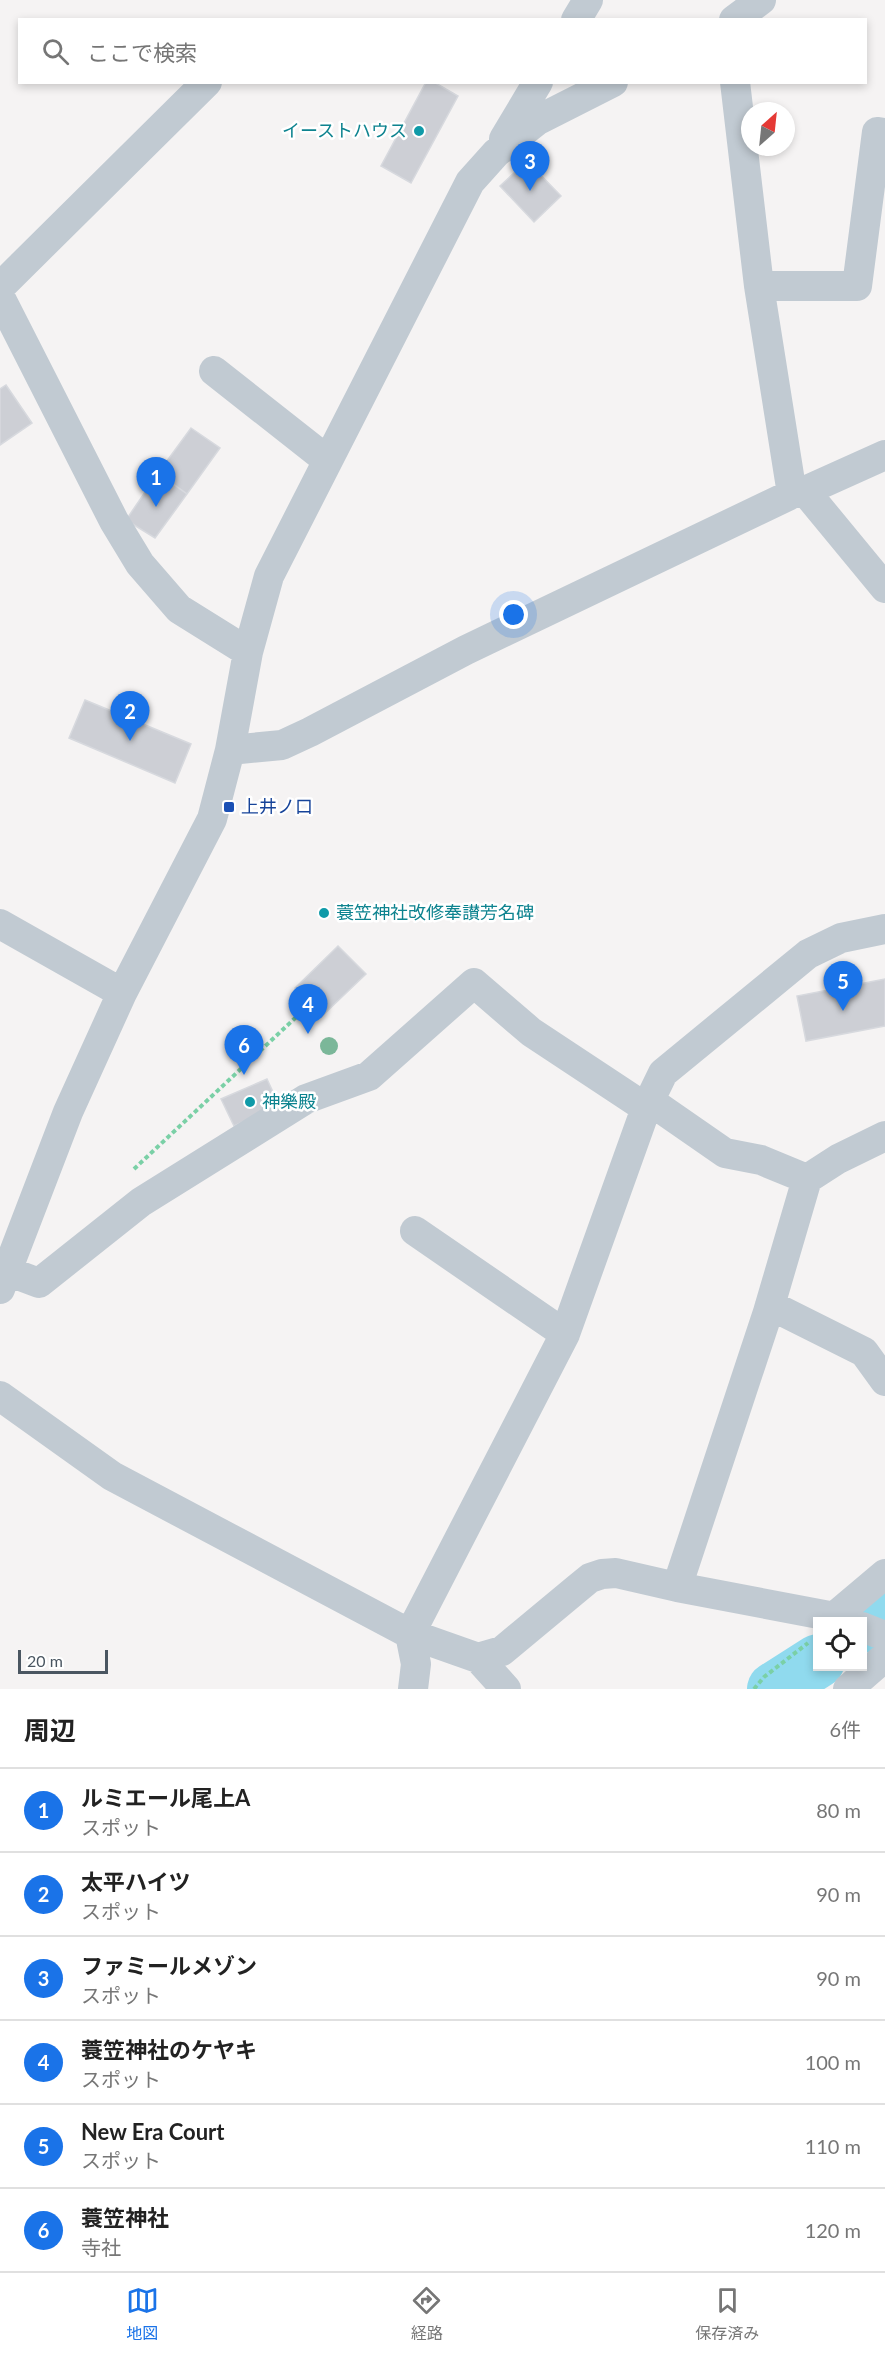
<!DOCTYPE html>
<html lang="ja">
<head>
<meta charset="utf-8">
<style>
	:root { --surface:#fff; --page:#f6f6f6; --text:#222; --muted:#767676; --line:#e0e0e0; --accent:#1a73e8 }
	body { margin:0; font-family:Lato,"Noto Sans JP",sans-serif; background:var(--page); color:var(--text) }
	.controls { position:absolute; right:18px; bottom:18px; display:grid; overflow:hidden; border-radius:0px; box-shadow:0 3px 9px #0003 }
	.controls button { width:54px; height:54px; display:grid; place-items:center; padding:0; border:0; border-bottom:2px solid var(--line); background:var(--surface); color:var(--text); font:30px sans-serif }
	.compass { position:absolute; left:741px; top:102px; width:54px; height:54px; border-radius:50%; background:var(--surface); box-shadow:0 3px 9px #0003; rotate:27deg }
	.scale { position:absolute; left:18px; bottom:15px; width:90px; box-sizing:border-box; padding-left:6px; border:3px solid #4a5661; border-top:0; font-size:16px; line-height:21px; white-space:nowrap; color:#4a5661; -webkit-text-stroke:4px #fff; paint-order:stroke }
	.you { position:absolute; left:514px; top:615px; width:21px; height:21px; margin:-15px; border:4px solid #fff; border-radius:50%; background:#1a73e8; box-shadow:0 0 0 9px #1a73e833 }
	.badge { display:grid; place-items:center; width:39px; height:39px; border-radius:50%; background:var(--accent); color:#fff; font-size:20px; font-weight:700 }
	.pin { position:absolute; translate:-50% -50px; filter:drop-shadow(0 2px 3px #0008) }
	.pin::after { content:''; position:absolute; top:32px; width:21px; height:18px; background:inherit; clip-path:polygon(0 0,100% 0,50% 100%) }
	.list { margin:0; padding:0; list-style:none }
	h2 { display:flex; justify-content:space-between; align-items:center; height:78px; margin:0; padding:0 24px; font-size:26px }
	h2 small { font-size:20px; font-weight:400; color:var(--muted) }
	.list li { display:grid; grid-template-columns:39px 1fr auto; gap:18px; align-items:center; box-sizing:border-box; height:84px; padding:0 24px; border-top:2px solid var(--line) }
	.list b { display:block; font-size:22px; white-space:nowrap }
	.list p { margin:0; font-size:20px; white-space:nowrap; color:var(--muted) }
	.list em { font-size:20px; font-style:normal; color:var(--muted) }
	.icon { flex:none; width:33px; height:33px; fill:none; stroke:currentColor; stroke-width:2; stroke-linecap:round; stroke-linejoin:round }
	.map { position:relative; flex:none; width:885px; height:1689px; overflow:hidden }
	.search { position:absolute; background:var(--surface); box-shadow:0 3px 9px #0003; left:18px; right:18px; top:18px; height:66px; display:flex; align-items:center; gap:15px; box-sizing:border-box; padding:0 21px; border-radius:0px; color:var(--muted); font-size:22px }
	.sheet { height:582px; background:var(--surface) }
	nav { display:flex; justify-content:space-around; align-items:center; box-sizing:border-box; height:84px; border-top:2px solid var(--line); background:var(--surface); font-size:16px; color:var(--muted) }
	nav a { display:grid; justify-items:center; gap:3px }
	nav .on { color:var(--accent) }
	.map>svg:first-child { display:block }
</style>
</head>
<body>
<div class="map">
<svg width="885" height="1689" viewBox="0 0 885 1689">
	<rect width="100%" height="100%" fill="#f5f3f3"/>
	<g fill="none" stroke-linecap="round" stroke-linejoin="round">
		<path stroke="#90daee" stroke-width="54" d="M862 1626 885 1609
			M774 1689 818 1661"/>
	</g>
	<path fill="#cdcfd5" stroke="#d7d9de" stroke-width="1.5" d="M426 82H434L458 96 411 183 381 166Z
		M527 161 561 196 534 222 500 186Z
		M6 385 32 423 0 445V389Z
		M191 428 220 448 187 494 158 473Z
		M158 473 187 494 155 538 126 520Z
		M85 700 191 744 175 783 69 738Z
		M338 946 366 974 322 1016 295 988Z
		M885 979V1026L806 1041 797 996Z
		M267 1079 279 1105 234 1126 221 1099Z"/>
	<g fill="none" stroke-linecap="round" stroke-linejoin="round">
		<path stroke="#7ad0a6" stroke-width="4" stroke-dasharray="4.5 3" stroke-linecap="butt" d="M134 1169 308 1006
			M754 1689 764 1677 808 1643"/>
		<path stroke="#c1cad2" stroke-width="30" d="M576 20 588 0
			M734 20 761 0
			M735 82 759 286 792 494
			M504 139 538 82
			M759 286H857L877 132 885 133
			M0 287 207 82
			M0 297 114 521 140 564 179 609 248 652
			M214 371 327 460
			M805 491 885 588
			M230 750 282 745 310 732 466 650 792 494 805 491 885 455
			M0 924 122 993
			M650 1101 725 1153 761 1160 807 1179
			M415 1231 565 1334
			M7 1271 39 1283 141 1202 306 1099 369 1076 474 983 531 1032 646 1108
			M0 1289 68 1112 122 993 212 819 230 750 248 652 269 576 470 182 496 153 538 120 613 82
			M770 1305 864 1352 885 1381
			M0 1396 112 1476 410 1634 478 1658 502 1651 579 1587 590 1578 602 1574 616 1573 677 1587 840 1618 848 1622
			M677 1587 768 1312 807 1179 838 1159 885 1136
			M834 1617 885 1574
			M862 1627 885 1636
			M478 1658 506 1689
			M413 1689 416 1664 410 1634 565 1334 646 1108 663 1073 808 954 841 938 885 929
			M848 1689 885 1657"/>
	</g>
	<circle fill="#7bb799" cx="329" cy="1046" r="9"/>
	<g fill="#0f9aa8" stroke="#fff" stroke-width="2">
		<circle cx="419" cy="131" r="6"/>
		<circle cx="324" cy="913" r="6"/>
		<circle cx="250" cy="1102" r="6"/>
	</g>
	<rect fill="#1a4fb4" stroke="#fff" stroke-width="2" x="223" y="801" width="12" height="12" rx="3"/>
	<g text-anchor="middle" stroke-width="5" stroke-linejoin="round" paint-order="stroke">
		<g font-size="18" fill="#0d838f" stroke="#fff" text-anchor="start">
			<text x="407" y="137" text-anchor="end">イーストハウス</text>
			<text x="336" y="919">蓑笠神社改修奉讃芳名碑</text>
			<text x="262" y="1108">神樂殿</text>
		</g>
		<g font-size="18" fill="#164399" stroke="#fff" text-anchor="start">
			<text x="241" y="813">上井ノ口</text>
		</g>
	</g>
</svg>
<div class="controls">
<button><svg class="icon" aria-label="locate" viewBox="0 0 24 24"><circle cx="12" cy="12" r="6"/><path d="M12 2v4M12 18v4M2 12h4M18 12h4"/></svg></button>
</div>
<svg class="compass" viewBox="-18 -18 36 36"><path d="M0-13l5 13h-10z" fill="#e53935"/><path d="M0 13l5-13h-10z" fill="#767676"/></svg>
<div class="scale">20 m</div>
<div class="you"></div>
<div class="pin badge" style="left:156px;top:507px">1</div>
<div class="pin badge" style="left:130px;top:741px">2</div>
<div class="pin badge" style="left:530px;top:191px">3</div>
<div class="pin badge" style="left:308px;top:1034px">4</div>
<div class="pin badge" style="left:843px;top:1011px">5</div>
<div class="pin badge" style="left:244px;top:1075px">6</div>
<div class="search"><svg class="icon" aria-label="search" viewBox="0 0 24 24"><circle cx="10" cy="10" r="6"/><path d="M15 15l6 6"/></svg>ここで検索</div>
</div>
<section class="sheet">
<h2>周辺<small>6件</small></h2>
<ul class="list">
<li><span class="badge">1</span><div><b>ルミエール尾上A</b><p>スポット</p></div><em>80 m</em></li>
<li><span class="badge">2</span><div><b>太平ハイツ</b><p>スポット</p></div><em>90 m</em></li>
<li><span class="badge">3</span><div><b>ファミールメゾン</b><p>スポット</p></div><em>90 m</em></li>
<li><span class="badge">4</span><div><b>蓑笠神社のケヤキ</b><p>スポット</p></div><em>100 m</em></li>
<li><span class="badge">5</span><div><b>New Era Court</b><p>スポット</p></div><em>110 m</em></li>
<li><span class="badge">6</span><div><b>蓑笠神社</b><p>寺社</p></div><em>120 m</em></li>
</ul>
</section>
<nav>
<a class="on"><svg class="icon" aria-label="map" viewBox="0 0 24 24"><path d="M3 6l6-2 6 2 6-2v14l-6 2-6-2-6 2zM9 4v14M15 6v14"/></svg>地図</a>
<a><svg class="icon" aria-label="directions" viewBox="0 0 24 24"><path d="M12 3l9 9-9 9-9-9zM9 14v-3h6M13 9l2 2-2 2"/></svg>経路</a>
<a><svg class="icon" aria-label="saved" viewBox="0 0 24 24"><path d="M7 4h10v16l-5-4-5 4z"/></svg>保存済み</a>
</nav>
</body>
</html>
